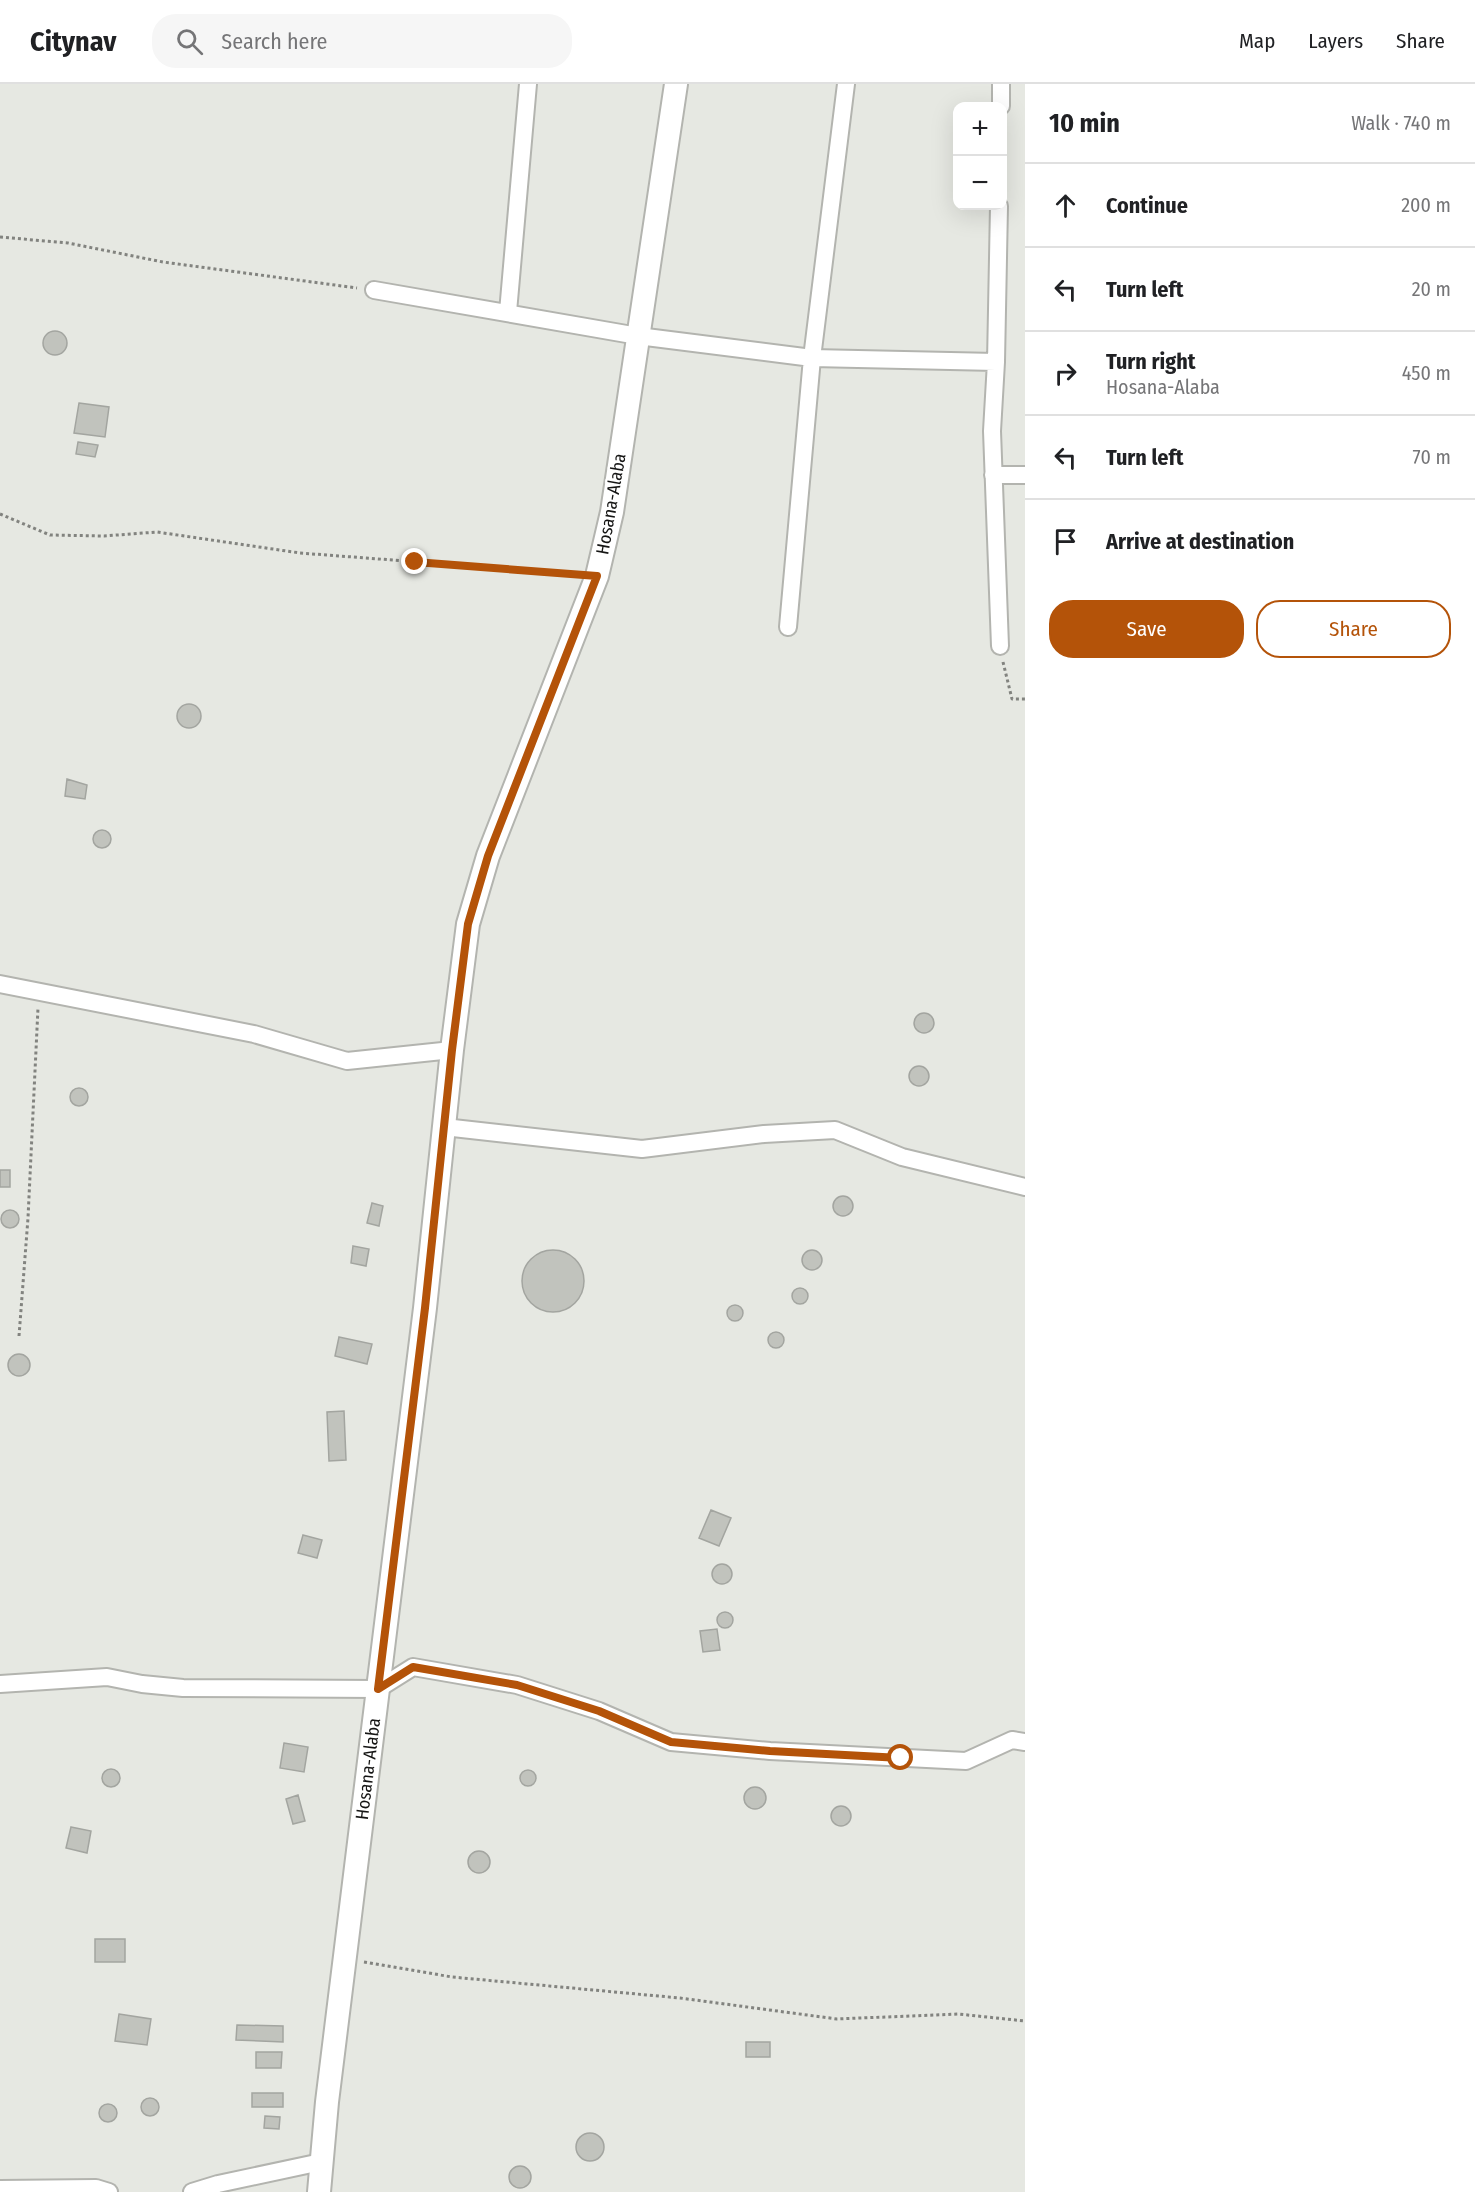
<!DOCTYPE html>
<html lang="en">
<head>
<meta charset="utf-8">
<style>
	:root { --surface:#fff; --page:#f6f6f6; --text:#202124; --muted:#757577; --line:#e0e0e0; --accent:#b45309 }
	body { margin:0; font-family:"Fira Sans Condensed",sans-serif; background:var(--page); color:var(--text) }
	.controls { position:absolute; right:18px; top:18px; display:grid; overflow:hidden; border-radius:12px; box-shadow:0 6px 24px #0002 }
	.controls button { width:54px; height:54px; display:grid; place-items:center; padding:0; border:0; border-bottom:2px solid var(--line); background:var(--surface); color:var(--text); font:30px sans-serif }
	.stop { position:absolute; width:18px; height:18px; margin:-14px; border:4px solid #b45309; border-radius:50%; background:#fff }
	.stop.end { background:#b45309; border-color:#fff; box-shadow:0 2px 6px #0008 }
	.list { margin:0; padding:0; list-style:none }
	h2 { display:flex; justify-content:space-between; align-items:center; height:78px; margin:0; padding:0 24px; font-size:26px }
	h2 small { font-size:20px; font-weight:400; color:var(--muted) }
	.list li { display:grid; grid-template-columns:39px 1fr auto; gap:18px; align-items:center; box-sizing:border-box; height:84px; padding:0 24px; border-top:2px solid var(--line) }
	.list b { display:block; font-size:22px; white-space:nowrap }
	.list p { margin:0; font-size:20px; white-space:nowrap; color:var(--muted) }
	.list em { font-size:20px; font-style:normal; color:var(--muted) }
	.actions { display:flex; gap:12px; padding:18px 24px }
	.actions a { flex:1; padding:14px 0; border:2px solid var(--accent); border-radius:24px; text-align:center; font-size:21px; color:var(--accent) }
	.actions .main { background:var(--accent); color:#fff }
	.icon { flex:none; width:33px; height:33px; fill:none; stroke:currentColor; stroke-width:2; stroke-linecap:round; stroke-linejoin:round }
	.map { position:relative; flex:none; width:1025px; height:2108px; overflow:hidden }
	header { display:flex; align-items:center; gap:36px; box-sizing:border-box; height:84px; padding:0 30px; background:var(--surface); border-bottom:2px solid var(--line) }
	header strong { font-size:28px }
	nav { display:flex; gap:33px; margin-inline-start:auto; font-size:21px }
	.search { width:420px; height:54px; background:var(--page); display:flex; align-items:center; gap:15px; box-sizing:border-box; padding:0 21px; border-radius:24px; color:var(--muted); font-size:22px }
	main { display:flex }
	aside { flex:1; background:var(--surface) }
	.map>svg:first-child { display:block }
</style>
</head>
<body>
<header>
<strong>Citynav</strong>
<div class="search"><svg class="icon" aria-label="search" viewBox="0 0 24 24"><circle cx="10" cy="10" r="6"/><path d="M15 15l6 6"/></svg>Search here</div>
<nav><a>Map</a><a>Layers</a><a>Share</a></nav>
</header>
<main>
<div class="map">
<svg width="1025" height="2108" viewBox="0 0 1025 2108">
	<rect width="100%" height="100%" fill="#e6e8e2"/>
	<path fill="#c1c3bd" stroke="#a3a5a0" stroke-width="1.5" d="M43 259a12 12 0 1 1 24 0a12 12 0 1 1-24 0Z
		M79 319 109 323 105 353 74 349Z
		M78 358 98 361 95 373 76 370Z
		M177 632a12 12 0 1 1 24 0a12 12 0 1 1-24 0Z
		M67 695 87 701 85 715 65 712Z
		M93 755a9 9 0 1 1 18 0a9 9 0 1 1-18 0Z
		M914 939a10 10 0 1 1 20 0a10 10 0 1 1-20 0Z
		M909 992a10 10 0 1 1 20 0a10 10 0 1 1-20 0Z
		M70 1013a9 9 0 1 1 18 0a9 9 0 1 1-18 0Z
		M0 1086H10V1103H0Z
		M833 1122a10 10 0 1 1 20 0a10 10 0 1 1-20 0Z
		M372 1119 383 1122 379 1142 367 1139Z
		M1 1135a9 9 0 1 1 18 0a9 9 0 1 1-18 0Z
		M353 1162 369 1165 366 1182 351 1179Z
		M802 1176a10 10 0 1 1 20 0a10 10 0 1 1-20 0Z
		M522 1197a31 31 0 1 1 62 0a31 31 0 1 1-62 0Z
		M792 1212a8 8 0 1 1 16 0a8 8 0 1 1-16 0Z
		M727 1229a8 8 0 1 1 16 0a8 8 0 1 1-16 0Z
		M768 1256a8 8 0 1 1 16 0a8 8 0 1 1-16 0Z
		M339 1253 372 1260 367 1280 335 1272Z
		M8 1281a11 11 0 1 1 22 0a11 11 0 1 1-22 0Z
		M344 1327 346 1376 329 1377 327 1328Z
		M711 1426 731 1434 719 1462 699 1454Z
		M303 1451 322 1456 317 1474 298 1469Z
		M712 1490a10 10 0 1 1 20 0a10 10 0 1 1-20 0Z
		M717 1536a8 8 0 1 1 16 0a8 8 0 1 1-16 0Z
		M717 1545 720 1566 703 1568 700 1547Z
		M284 1659 308 1663 304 1688 280 1684Z
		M102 1694a9 9 0 1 1 18 0a9 9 0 1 1-18 0Z
		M520 1694a8 8 0 1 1 16 0a8 8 0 1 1-16 0Z
		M744 1714a11 11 0 1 1 22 0a11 11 0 1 1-22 0Z
		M298 1711 305 1737 293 1740 286 1715Z
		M831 1732a10 10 0 1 1 20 0a10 10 0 1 1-20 0Z
		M71 1743 91 1747 87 1769 66 1764Z
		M468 1778a11 11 0 1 1 22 0a11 11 0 1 1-22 0Z
		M95 1855H125V1878H95Z
		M119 1930 151 1935 147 1961 115 1957Z
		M237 1941 283 1942V1958L236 1956Z
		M746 1958H770V1973H746Z
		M256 1968H282L281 1984H256Z
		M252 2009H283V2023H252Z
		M141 2023a9 9 0 1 1 18 0a9 9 0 1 1-18 0Z
		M99 2029a9 9 0 1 1 18 0a9 9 0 1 1-18 0Z
		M265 2032 280 2033 279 2045 264 2044Z
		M576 2063a14 14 0 1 1 28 0a14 14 0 1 1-28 0Z
		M509 2093a11 11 0 1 1 22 0a11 11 0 1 1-22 0Z"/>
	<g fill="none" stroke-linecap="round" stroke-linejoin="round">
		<defs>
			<path id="street" d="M1001 22V0
				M999 122 996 278 992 347 1000 562
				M374 206 638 252 812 274 996 278
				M508 228 528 0
				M993 391H1025
				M788 543 812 274 846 0
				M0 900 254 950 347 977 452 966
				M444 1043 642 1065 764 1050 835 1046 902 1073 1025 1103
				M0 1600 107 1593 142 1600 183 1604 378 1605 413 1583 517 1601 599 1627 671 1658 770 1667 966 1677 1012 1656 1025 1658
				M0 2105 96 2104 109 2108
				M192 2108 218 2100 321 2078"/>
			<path id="secondary" d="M319 2108 327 2018 425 1224 452 966 468 840 488 772 597 492 612 428 676 0"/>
		</defs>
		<use href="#street" stroke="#b3b4af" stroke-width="20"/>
		<use href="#secondary" stroke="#b3b4af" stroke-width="26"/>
		<path stroke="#82837f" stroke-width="3" stroke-dasharray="3 3" stroke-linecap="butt" d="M0 153 68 159 163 178 357 204
			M0 430 50 451 104 452 157 448 300 469 577 490
			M1003 578 1012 615H1025
			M19 1252 28 1134 38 924
			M364 1878 452 1893 680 1914 837 1935 958 1930 1025 1937"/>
		<use href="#street" stroke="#fff" stroke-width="16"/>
		<use href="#secondary" stroke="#fff" stroke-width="22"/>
	</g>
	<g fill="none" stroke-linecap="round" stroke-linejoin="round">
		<path stroke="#b45309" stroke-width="8" d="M415 478 597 492 488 772 468 840 452 966 425 1224 378 1605 413 1583 517 1601 599 1627 671 1658 770 1667 901 1674"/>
	</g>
	<g text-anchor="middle" stroke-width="4.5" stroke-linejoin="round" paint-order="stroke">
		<g font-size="18" fill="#151514" stroke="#fff">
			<text transform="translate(611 420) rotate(-80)" y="6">Hosana-Alaba</text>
			<text transform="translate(368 1685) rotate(-83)" y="6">Hosana-Alaba</text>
		</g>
	</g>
</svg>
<div class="controls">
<button>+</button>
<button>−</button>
</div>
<div class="stop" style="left:901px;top:1674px"></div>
<div class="stop end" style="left:415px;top:478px"></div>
</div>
<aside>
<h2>10 min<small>Walk · 740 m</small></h2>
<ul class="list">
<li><svg class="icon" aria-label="ahead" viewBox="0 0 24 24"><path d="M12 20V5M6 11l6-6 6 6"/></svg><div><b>Continue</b></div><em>200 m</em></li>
<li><svg class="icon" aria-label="left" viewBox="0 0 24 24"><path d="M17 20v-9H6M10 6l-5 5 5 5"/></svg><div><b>Turn left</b></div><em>20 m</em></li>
<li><svg class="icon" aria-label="right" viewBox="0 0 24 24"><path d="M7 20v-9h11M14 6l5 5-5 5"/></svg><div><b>Turn right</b><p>Hosana-Alaba</p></div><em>450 m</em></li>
<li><svg class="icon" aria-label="left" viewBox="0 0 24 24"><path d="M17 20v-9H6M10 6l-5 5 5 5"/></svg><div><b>Turn left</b></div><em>70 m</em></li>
<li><svg class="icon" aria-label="arrive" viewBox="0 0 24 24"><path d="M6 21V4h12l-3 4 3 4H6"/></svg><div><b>Arrive at destination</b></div></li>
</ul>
<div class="actions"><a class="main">Save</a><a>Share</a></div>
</aside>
</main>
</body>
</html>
